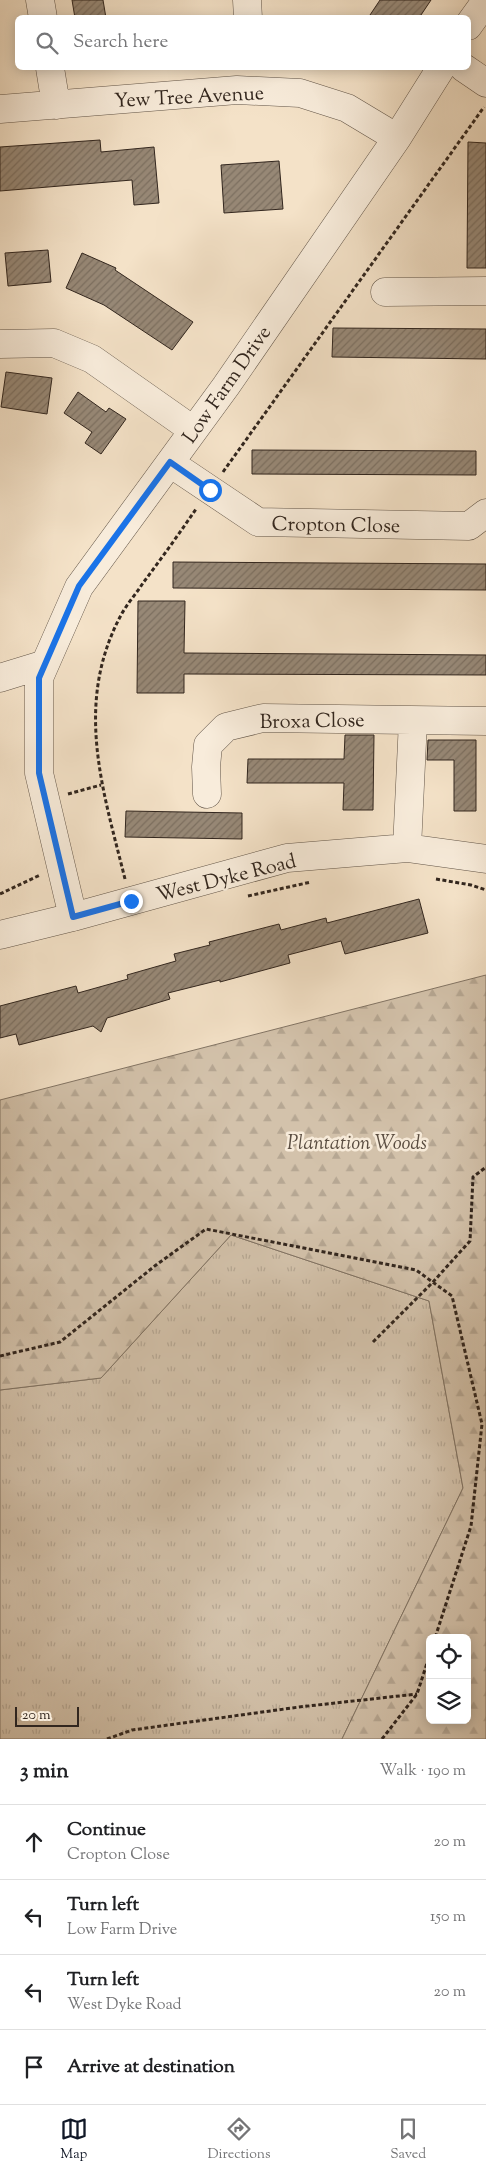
<!DOCTYPE html>
<html lang="en">
<head>
<meta charset="utf-8">
<style>
	:root { --surface:#fff; --page:#f6f6f6; --text:#202124; --muted:#757577; --line:#e0e0e0; --accent:#111827 }
	body { margin:0; font-family:"Sorts Mill Goudy",serif; background:var(--page); color:var(--text) }
	.controls { position:absolute; right:15px; bottom:15px; display:grid; overflow:hidden; border-radius:8px; box-shadow:0 2px 12px #0003 }
	.controls button { width:45px; height:45px; display:grid; place-items:center; padding:0; border:0; border-bottom:1px solid var(--line); background:var(--surface); color:var(--text); font:25px sans-serif }
	.scale { position:absolute; left:15px; bottom:12px; width:64px; box-sizing:border-box; padding-left:5px; border:2px solid #32261e; border-top:0; font-size:14px; line-height:18px; white-space:nowrap; color:#32261e; -webkit-text-stroke:4px #f8ecdb; paint-order:stroke }
	.stop { position:absolute; width:15px; height:15px; margin:-11px; border:4px solid #1a73e8; border-radius:50%; background:#fff }
	.stop.end { background:#1a73e8; border-color:#fff; box-shadow:0 1px 5px #0008 }
	.list { margin:0; padding:0; list-style:none }
	h2 { display:flex; justify-content:space-between; align-items:center; height:65px; margin:0; padding:0 20px; font-size:21px }
	h2 small { font-size:16px; font-weight:400; color:var(--muted) }
	.list li { display:grid; grid-template-columns:32px 1fr auto; gap:15px; align-items:center; box-sizing:border-box; height:75px; padding:0 20px; border-top:1px solid var(--line) }
	.list b { display:block; font-size:19px; white-space:nowrap }
	.list p { margin:0; font-size:16px; white-space:nowrap; color:var(--muted) }
	.list em { font-size:16px; font-style:normal; color:var(--muted) }
	.icon { flex:none; width:28px; height:28px; fill:none; stroke:currentColor; stroke-width:2; stroke-linecap:round; stroke-linejoin:round }
	.map { position:relative; flex:none; width:486px; height:1739px; overflow:hidden }
	.search { position:absolute; background:var(--surface); box-shadow:0 2px 12px #0003; left:15px; right:15px; top:15px; height:55px; display:flex; align-items:center; gap:12px; box-sizing:border-box; padding:0 18px; border-radius:8px; color:var(--muted); font-size:19px }
	.sheet { height:365px; background:var(--surface) }
	nav { display:flex; justify-content:space-around; align-items:center; box-sizing:border-box; height:70px; border-top:1px solid var(--line); background:var(--surface); font-size:14px; color:var(--muted) }
	nav a { display:grid; justify-items:center; gap:2px }
	nav .on { color:var(--accent) }
	.map>svg:first-child { display:block }
</style>
</head>
<body>
<div class="map">
<svg width="486" height="1739" viewBox="0 0 486 1739">
	<defs>
		<pattern id="grass-tufts" width="24" height="20" patternUnits="userSpaceOnUse" patternTransform="scale(1.25)"><rect width="24" height="20" fill="#d3c2ab"/><path d="M3 7l-1-3M5 7V3M7 7l1-3M15 17l-1-3M17 17v-4M19 17l1-3" fill="none" stroke="#b6a793"/></pattern>
		<pattern id="forest-firs" width="22" height="20" patternUnits="userSpaceOnUse" patternTransform="scale(1.25)"><rect width="22" height="20" fill="#d3c2ab"/><path d="M5 1l3.5 6h-7zM16 11l3.5 6h-7z" fill="#b6a793"/></pattern>
		<pattern id="building-hatch" width="6" height="6" patternUnits="userSpaceOnUse" patternTransform="scale(1.25)"><rect width="6" height="6" fill="#978876"/><path d="M-1 1l2-2M0 6l6-6M5 7l2-2" fill="none" stroke="#7c6f60"/></pattern>
	</defs>
	<rect width="100%" height="100%" fill="#f4e2c8"/>
	<filter id="stains"><feTurbulence type="fractalNoise" baseFrequency=".004" numOctaves="4"/><feColorMatrix values="0 0 0 0 .2 0 0 0 0 .09 0 0 0 0 .02 0 0 0 .5 -.17"/></filter>
	<radialGradient id="worn" r=".72"><stop offset=".6" stop-color="#630" stop-opacity="0"/><stop offset="1" stop-color="#630" stop-opacity=".3"/></radialGradient>
	<path fill="url(#grass-tufts)" stroke="#827464" d="M231 1235 429 1301 463 1488 342 1739H0V1390L101 1378Z"/>
	<path fill="url(#forest-firs)" stroke="#827464" fill-rule="evenodd" d="M486 975V1739H342L463 1488 429 1301 231 1235 101 1378 0 1390V1100ZM430 1638H467V1720H430Z"/>
	<path fill="url(#building-hatch)" stroke="#32261e" d="M72 0H103L106 18H75Z
		M380 0H431L419 18H368Z
		M100 140 101 152 154 147 159 203 134 205 132 180 0 191V147Z
		M468 142 486 143V268H467Z
		M279 161 283 209 224 213 221 165Z
		M48 250 51 282 8 286 5 253Z
		M82 253 116 268 115 270 193 322 172 350 104 305 66 288Z
		M333 328 486 329V359L332 357Z
		M6 372 52 378 47 414 1 407Z
		M78 392 106 412 109 408 126 419 101 454 85 443 92 432 64 413Z
		M252 450 476 451V475L252 474Z
		M173 562 486 564V590L173 588Z
		M138 601H185L184 653 486 655V675L184 674V693H137Z
		M345 735H374L373 810H343L344 783H247L248 759H344Z
		M428 740H476V811H454V760H427Z
		M126 811 242 813V839L125 837Z
		M419 899 428 933 345 954 341 941 288 955 290 963 220 982V980L168 993 170 999 107 1018 101 1032 93 1026 19 1045 16 1034 0 1038V1006L76 986 78 993 128 979 127 975 176 961 174 954 210 945 209 942 279 924 281 930 326 918 327 923Z"/>
	<g fill="none" stroke-linecap="round" stroke-linejoin="round">
		<defs>
			<path id="minor" d="M40 0 43 18
				M247 0 248 18
				M468 26 486 1
				M50 68 56 105
				M464 68 486 83
				M0 109 237 90 300 93 347 108 397 138
				M385 292 486 291
				M0 344 54 343 92 359 193 430
				M170 463 258 522 469 526 486 513
				M0 678 45 664
				M207 794 206 767 208 745 226 727 263 718 486 721
				M407 848 413 721
				M73 917 39 773V678L79 587 226 386 397 138 441 68
				M0 935 73 917 287 858 407 848 486 859"/>
		</defs>
		<use href="#minor" stroke="#625548" stroke-width="29"/>
		<path stroke="#32261e" stroke-width="3" stroke-dasharray="4 2.5" stroke-linecap="butt" d="M223 472 484 107
			M68 794 101 785
			M125 879C103 790 74 705 120 617 126 605 136 594 143 583 161 559 179 534 196 509
			M436 879 471 885 486 890
			M0 894 40 875
			M248 896 311 882
			M373 1342 433 1282 470 1241 473 1177 486 1167
			M0 1356 60 1342 156 1265 206 1229 416 1270 452 1296 482 1424 471 1526 435 1638
			M107 1739 132 1730 299 1707 417 1694
			M382 1739 417 1694 430 1654"/>
		<use href="#minor" stroke="#f8ecdb" stroke-width="28"/>
	</g>
	<g fill="none" stroke-linecap="round" stroke-linejoin="round">
		<path stroke="#1a73e8" stroke-width="6" d="M131 901 73 917 39 773V678L79 586 170 462 210 490"/>
	</g>
	<g text-anchor="middle" stroke-width="5" stroke-linejoin="round" paint-order="stroke">
		<g font-size="20" fill="#32261e" stroke="#f8ecdb">
			<text transform="translate(189 96) rotate(-3)" y="7">Yew Tree Avenue</text>
			<text transform="translate(226 384) rotate(-55)" y="7">Low Farm Drive</text>
			<text transform="translate(336 524) rotate(1)" y="7">Cropton Close</text>
			<text transform="translate(312 720) rotate(-1)" y="7">Broxa Close</text>
			<text transform="translate(226 877) rotate(-14)" y="7">West Dyke Road</text>
		</g>
		<g font-size="20" font-style="italic" fill="#5a4d41" stroke="#f8ecdb">
			<text x="357" y="1149">Plantation Woods</text>
		</g>
	</g>
	<rect width="100%" height="100%" filter="url(#stains)"/>
	<rect width="100%" height="100%" fill="url(#worn)"/>
</svg>
<div class="controls">
<button><svg class="icon" aria-label="locate" viewBox="0 0 24 24"><circle cx="12" cy="12" r="6"/><path d="M12 2v4M12 18v4M2 12h4M18 12h4"/></svg></button>
<button><svg class="icon" aria-label="layers" viewBox="0 0 24 24"><path d="M12 4l9 5-9 5-9-5zM3 14l9 5 9-5"/></svg></button>
</div>
<div class="scale">20 m</div>
<div class="stop" style="left:210px;top:490px"></div>
<div class="stop end" style="left:131px;top:901px"></div>
<div class="search"><svg class="icon" aria-label="search" viewBox="0 0 24 24"><circle cx="10" cy="10" r="6"/><path d="M15 15l6 6"/></svg>Search here</div>
</div>
<section class="sheet">
<h2>3 min<small>Walk · 190 m</small></h2>
<ul class="list">
<li><svg class="icon" aria-label="ahead" viewBox="0 0 24 24"><path d="M12 20V5M6 11l6-6 6 6"/></svg><div><b>Continue</b><p>Cropton Close</p></div><em>20 m</em></li>
<li><svg class="icon" aria-label="left" viewBox="0 0 24 24"><path d="M17 20v-9H6M10 6l-5 5 5 5"/></svg><div><b>Turn left</b><p>Low Farm Drive</p></div><em>150 m</em></li>
<li><svg class="icon" aria-label="left" viewBox="0 0 24 24"><path d="M17 20v-9H6M10 6l-5 5 5 5"/></svg><div><b>Turn left</b><p>West Dyke Road</p></div><em>20 m</em></li>
<li><svg class="icon" aria-label="arrive" viewBox="0 0 24 24"><path d="M6 21V4h12l-3 4 3 4H6"/></svg><div><b>Arrive at destination</b></div></li>
</ul>
</section>
<nav>
<a class="on"><svg class="icon" aria-label="map" viewBox="0 0 24 24"><path d="M3 6l6-2 6 2 6-2v14l-6 2-6-2-6 2zM9 4v14M15 6v14"/></svg>Map</a>
<a><svg class="icon" aria-label="directions" viewBox="0 0 24 24"><path d="M12 3l9 9-9 9-9-9zM9 14v-3h6M13 9l2 2-2 2"/></svg>Directions</a>
<a><svg class="icon" aria-label="saved" viewBox="0 0 24 24"><path d="M7 4h10v16l-5-4-5 4z"/></svg>Saved</a>
</nav>
</body>
</html>
